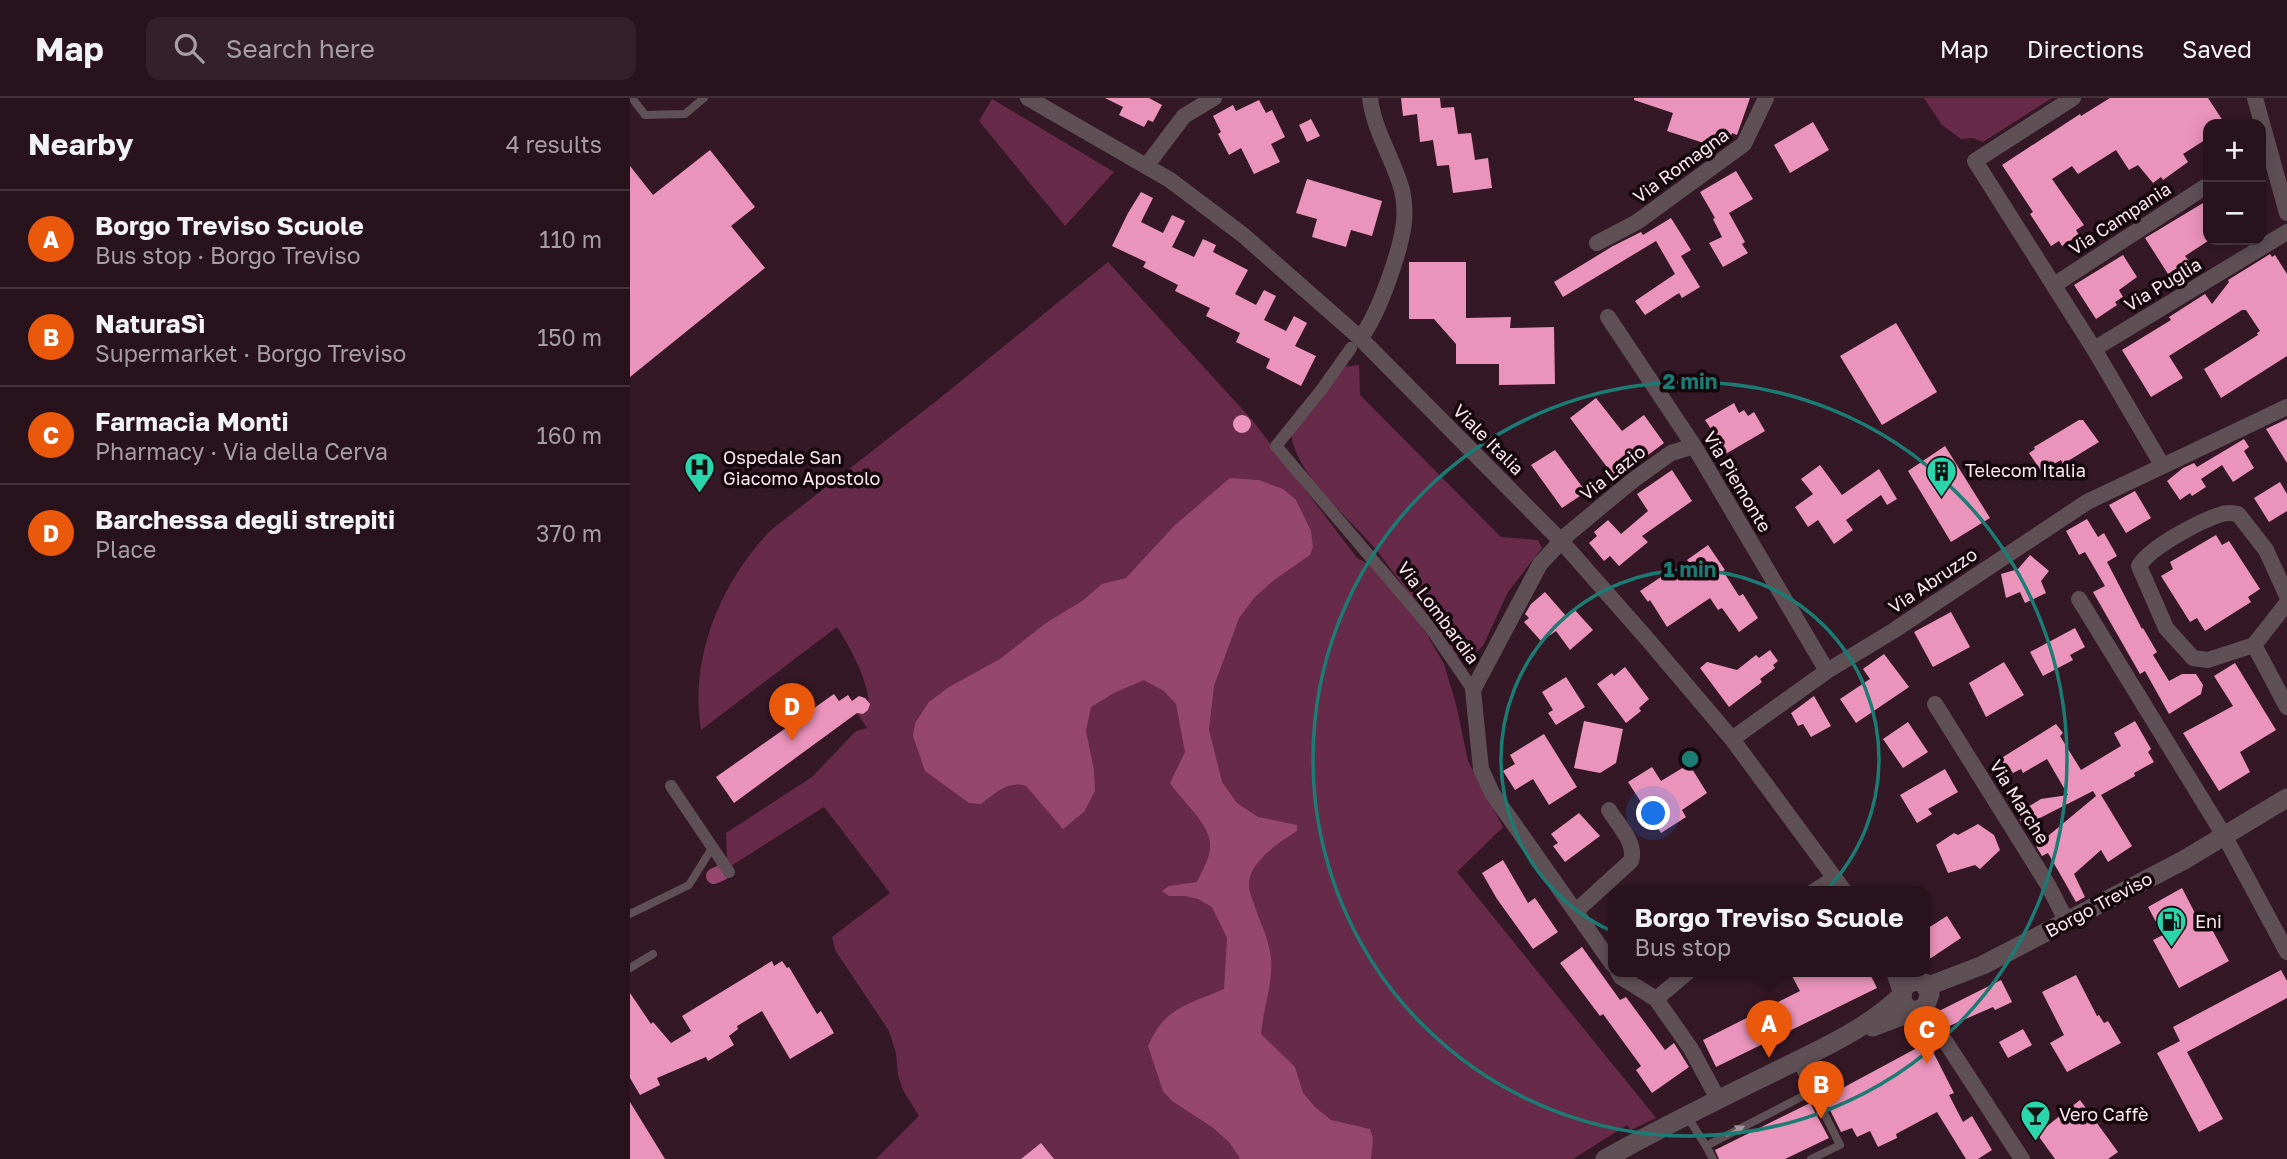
<!DOCTYPE html>
<html lang="en">
<head>
<meta charset="utf-8">
<style>
	:root { --surface:#28121c; --page:#342029; --text:#f1f3f6; --muted:#a59ea3; --line:#44323b; --accent:#ea580c }
	body { margin:0; font-family:"Golos Text",sans-serif; background:var(--page); color:var(--text) }
	.controls { position:absolute; right:21px; top:21px; display:grid; overflow:hidden; border-radius:14px; box-shadow:0 4px 18px #0003 }
	.controls button { width:63px; height:63px; display:grid; place-items:center; padding:0; border:0; border-bottom:2px solid var(--line); background:var(--surface); color:var(--text); font:35px sans-serif }
	.you { position:absolute; left:1024px; top:716px; width:24px; height:24px; margin:-18px; border:5px solid #fff; border-radius:50%; background:#1a73e8; box-shadow:0 0 0 10px #1a73e833 }
	.badge { display:grid; place-items:center; width:46px; height:46px; border-radius:50%; background:var(--accent); color:#fff; font-size:23px; font-weight:700 }
	.pin { position:absolute; translate:-50% -58px; filter:drop-shadow(0 2px 4px #0008) }
	.pin::after { content:''; position:absolute; top:37px; width:24px; height:21px; background:inherit; clip-path:polygon(0 0,100% 0,50% 100%) }
	.popup { position:absolute; left:978px; top:788px; width:322px; height:91px; box-sizing:border-box; display:grid; place-content:center; border-radius:14px; background:var(--surface); filter:drop-shadow(0 2px 5px #0005); font-size:23px; white-space:nowrap; color:var(--muted) }
	.popup b { font-size:26px; color:var(--text) }
	.popup::after { content:''; position:absolute; left:50%; top:100%; margin-left:-14px; border:14px solid transparent; border-top-color:var(--surface) }
	.list { margin:0; padding:0; list-style:none }
	h2 { display:flex; justify-content:space-between; align-items:center; height:91px; margin:0; padding:0 28px; font-size:30px }
	h2 small { font-size:23px; font-weight:400; color:var(--muted) }
	.list li { display:grid; grid-template-columns:46px 1fr auto; gap:21px; align-items:center; box-sizing:border-box; height:98px; padding:0 28px; border-top:2px solid var(--line) }
	.list b { display:block; font-size:26px; white-space:nowrap }
	.list p { margin:0; font-size:23px; white-space:nowrap; color:var(--muted) }
	.list em { font-size:23px; font-style:normal; color:var(--muted) }
	.icon { flex:none; width:38px; height:38px; fill:none; stroke:currentColor; stroke-width:2; stroke-linecap:round; stroke-linejoin:round }
	.map { position:relative; flex:none; width:1657px; height:1061px; overflow:hidden }
	header { display:flex; align-items:center; gap:42px; box-sizing:border-box; height:98px; padding:0 35px; background:var(--surface); border-bottom:2px solid var(--line) }
	header strong { font-size:33px }
	nav { display:flex; gap:38px; margin-inline-start:auto; font-size:24px }
	.search { width:490px; height:63px; background:var(--page); display:flex; align-items:center; gap:18px; box-sizing:border-box; padding:0 24px; border-radius:14px; color:var(--muted); font-size:26px }
	main { display:flex }
	aside { flex:1; background:var(--surface) }
	.map>svg:first-child { display:block }
</style>
</head>
<body>
<header>
<strong>Map</strong>
<div class="search"><svg class="icon" aria-label="search" viewBox="0 0 24 24"><circle cx="10" cy="10" r="6"/><path d="M15 15l6 6"/></svg>Search here</div>
<nav><a>Map</a><a>Directions</a><a>Saved</a></nav>
</header>
<main>
<aside>
<h2>Nearby<small>4 results</small></h2>
<ul class="list">
<li><span class="badge">A</span><div><b>Borgo Treviso Scuole</b><p>Bus stop · Borgo Treviso</p></div><em>110 m</em></li>
<li><span class="badge">B</span><div><b>NaturaSì</b><p>Supermarket · Borgo Treviso</p></div><em>150 m</em></li>
<li><span class="badge">C</span><div><b>Farmacia Monti</b><p>Pharmacy · Via della Cerva</p></div><em>160 m</em></li>
<li><span class="badge">D</span><div><b>Barchessa degli strepiti</b><p>Place</p></div><em>370 m</em></li>
</ul>
</aside>
<div class="map">
<svg width="1657" height="1061" viewBox="0 0 1657 1061">
	<rect width="100%" height="100%" fill="#351826"/>
	<path fill="#672a48" d="M1294 0H1422L1353 44 1343 40 1331 41 1312 27Z
		M362 1 484 74 435 128 349 23Z
		M478 164 623 323 727 460 744 469 792 528 814 566 826 606 838 663 873 729 827 774 1026 1020 1001 1032 997 1027 943 1061H421L409 1047 391 1061H246L289 1018 273 992 268 977 266 955 259 933 205 852 202 839 260 795 194 709 101 768 97 762 96 735 182 679 226 633 237 630 227 615 233 616 238 612C243 590 219 547 207 529L71 632C59 560 91 483 141 432L310 300Z
		M729 267 730 297 871 439 908 442 912 450 878 494 853 548 841 558H827L816 546C793 515 771 484 748 454 721 421 664 376 661 334L713 269Z"/>
	<path fill="#96476e" d="M600 380 629 382 653 391 666 402 681 433 683 449 680 457 644 482 624 500 609 520 584 588 579 632 592 684 607 705 628 719 667 727V733C651 743 617 765 619 788 619 794 623 803 625 809 631 827 639 841 641 861 643 886 633 912 631 936L665 969 673 995 686 1010 701 1022 740 1031 743 1041 741 1061H608L610 1060 599 1044 582 1029 542 1003 533 993 518 948C535 909 557 907 594 891L597 840 582 809 568 801 555 798H539L532 793 539 788 567 784C572 773 581 759 580 746 580 726 551 702 540 685L555 654 546 606 534 593 514 582 484 595 461 609 456 633 464 672 465 693 454 714 433 731 396 688C378 682 364 696 351 706L339 705 295 673 283 638 285 625 299 604 319 589 370 561 416 525 452 503 472 486 496 480 545 427Z"/>
	<g fill="none" stroke-linecap="round" stroke-linejoin="round">
		<path stroke="#96476e" stroke-width="16" d="M84 778 91 775"/>
	</g>
	<path fill="#eb94bb" d="M475 0H519L532 7 523 24 518 22 514 29 489 17 493 9Z
		M771 0H810L811 10 824 9 828 36 841 35 845 62 858 60 862 90 823 95 819 67 807 68 803 42 790 44 787 16 773 18Z
		M1004 0H1120L1107 37 1102 35 1099 44 1096 46 1091 44 1089 50 1037 33 1043 15 1004 2Z
		M1480 0H1578L1595 26H1578V40L1553 56 1558 64 1533 82 1531 79 1523 85 1508 67 1499 72 1486 52 1448 76 1442 68 1422 81 1454 127 1446 132 1449 137 1432 148 1429 143 1421 148 1400 116 1403 114 1372 67 1450 16 1451 18Z
		M629 2 636 15 642 12 655 39 641 46 650 64 624 76 611 50 599 57 588 36 591 34 583 18 603 7 606 13Z
		M681 21 690 38 677 44 669 27Z
		M1183 24 1199 52 1160 75 1144 47Z
		M80 52 125 109 101 128 135 170 0 279V68L23 97Z
		M1106 73 1123 101 1099 115 1115 144 1112 146 1118 155 1093 169 1079 145 1092 139 1083 121 1085 120 1070 94Z
		M677 81 752 103 742 138 721 132 716 149 682 139 687 121 666 115Z
		M511 94 523 100 511 124 533 135 542 117 555 123 542 149 564 159 573 141 586 147 583 154 618 172 605 196 626 207 634 192 646 198 634 222 656 233 664 218 677 225 665 248 686 258 671 288 636 270 640 261 606 244 610 235 576 218 580 210 545 193 548 187 513 169 516 164 482 148 498 115Z
		M1578 102V143L1555 158 1559 163 1538 176 1515 140Z
		M1041 120 1061 152 1051 158 1070 189 1052 200 1049 195 1015 217 1005 203 1045 176 1026 143 933 199 924 184 983 148 1011 134 1013 137Z
		M1640 156 1642 159 1645 157 1657 176V258L1591 300 1574 271 1628 237 1627 235 1630 233 1616 212H1612L1539 258 1553 280 1521 299 1492 252 1541 222 1539 219 1575 196 1582 206 1599 184 1598 182Z
		M1493 157 1507 179 1489 192 1493 199 1485 204 1487 207 1466 221 1444 187Z
		M779 164H836V220L881 219 880 230 924 229 925 286 869 287V266H826V246L804 221H779Z
		M1266 225 1307 294 1252 327 1210 258Z
		M966 300 992 333 1014 317 1034 345 986 381 940 320Z
		M1104 305 1109 315 1114 312 1118 318 1124 314 1135 333 1087 361 1074 339 1083 334 1075 322Z
		M603 326a9 9 0 1 1 18 0a9 9 0 1 1-18 0Z
		M1657 321V365L1636 331Z
		M1449 322H1453L1469 344 1433 366 1431 362 1411 373 1399 355 1405 351 1404 349Z
		M1614 341 1619 349 1614 353 1624 370 1603 384 1592 367 1571 381 1576 389 1562 398 1560 395 1550 402 1537 383 1553 370 1564 365 1567 369Z
		M1315 348 1360 420 1321 444 1278 373Z
		M925 352 956 394 932 410 901 367Z
		M1190 367 1212 397 1249 371 1267 401 1257 407 1251 397 1216 422 1223 432 1204 446 1188 422 1178 429 1165 409 1183 396 1171 381Z
		M1042 372 1062 403 1012 438 1018 444 989 468 980 458 974 463 959 445 967 438 964 434 978 422 991 436 1018 413 1007 396Z
		M1650 384 1657 396V413L1639 424 1624 400Z
		M1505 393 1521 420 1496 435 1479 407Z
		M1457 421 1468 439 1474 435 1487 458 1477 464 1512 531 1513 530 1527 554 1523 557 1539 583 1552 576H1566L1573 587 1571 596 1539 616 1515 573 1510 576 1463 494 1475 488 1455 454 1449 457 1436 433Z
		M1586 437 1592 447 1599 443 1630 491 1618 499 1621 504 1575 533 1567 520 1560 524 1531 478 1543 471 1540 464Z
		M1078 447 1095 472 1093 473 1109 498 1113 496 1128 520 1109 534 1092 510 1088 512 1080 500 1037 529 1020 502 1018 504 1010 493 1037 475 1039 478 1059 465 1057 462Z
		M1400 457 1419 473 1411 483 1416 495 1395 505 1390 494 1376 500 1371 476 1388 471Z
		M915 494 936 518 944 511 963 532 940 552 926 533 911 543 894 524 899 520 895 516 901 506Z
		M1321 514 1340 549 1303 569 1284 534Z
		M1445 530 1455 549 1440 557 1443 562 1413 578 1400 554Z
		M1140 552 1148 563 1143 567 1145 570 1130 581 1132 584 1099 609 1070 570 1077 564 1107 572 1126 557 1129 560Z
		M1254 556 1279 589 1226 625 1210 601 1240 581 1233 571Z
		M1374 564 1394 597 1356 619 1339 585Z
		M1605 565 1646 632 1610 654 1620 674 1589 693 1553 635 1603 608 1584 578Z
		M995 569 1019 601 1009 610 1011 613 996 625 967 586 982 575 984 578Z
		M936 579 955 609 926 627 918 615 923 612 912 594Z
		M204 596 209 603 218 597 222 603 229 598 235 600 240 606 238 612 233 616 227 615 104 705 86 679Z
		M1184 598 1201 628 1181 639 1173 626 1168 628 1161 615Z
		M954 623 993 631 986 665 970 675 944 670Z
		M1505 623 1521 651 1518 654 1524 664 1504 675 1505 678 1471 697 1502 748 1478 764 1471 752 1444 776 1455 799 1446 804 1418 755 1412 758 1406 748 1466 698 1463 693 1394 728 1386 716 1411 701 1438 697 1417 661 1393 675 1391 671 1383 675 1380 671 1372 676 1365 664 1426 626 1433 635 1430 638 1451 672 1491 648 1484 635Z
		M1278 624 1298 654 1273 670 1253 641Z
		M914 636 947 689 919 707 903 681 885 692 873 673 885 666 880 657Z
		M1059 666 1077 695 1052 712 1056 719 1031 735 998 684 1022 669 1031 683Z
		M1315 671 1328 694 1298 711 1302 716 1287 725 1270 697Z
		M949 715 970 738 935 764 923 748 928 745 921 736Z
		M1348 726 1364 737 1370 752 1350 771 1345 767 1318 775 1306 747 1324 735 1328 737Z
		M873 762 898 805 905 800 928 834 903 851 867 801 852 775Z
		M1552 790 1567 819 1573 815 1599 863 1549 890 1523 842 1533 837 1518 809Z
		M1317 818 1331 840 1295 864V832Z
		M952 849 990 902 996 899 1035 952 1044 945 1059 969 1022 995 1006 972 1011 968 973 916 970 918 930 865Z
		M142 863 144 868 152 863 157 870 159 869 187 916 191 913 204 935 160 961 132 913 107 928 108 931 99 938 104 947 78 963 76 959 27 980 30 987 10 997 0 980V895L21 926 23 924 41 945 61 933 52 918Z
		M1651 872 1657 883V900L1557 954 1593 1021 1569 1034 1527 955 1550 943 1543 929Z
		M1160 874H1239L1247 890 1086 969 1073 942 1170 893Z
		M1446 877 1467 918 1469 917 1474 925 1478 923 1491 945 1437 974 1420 945 1434 937 1412 894Z
		M1371 882 1382 904 1365 912 1363 909 1317 929 1309 913Z
		M1393 931 1402 947 1378 960 1369 944Z
		M1298 944 1324 995 1319 997 1333 1024 1342 1018 1362 1052 1348 1061H1336L1307 1014 1266 1036 1267 1040 1248 1049 1240 1033 1227 1039 1222 1030 1211 1034 1194 1000Z
		M1450 1002 1488 1054 1478 1061H1425L1407 1036Z
		M0 1004 35 1061H0Z
		M1180 1005 1199 1040 1155 1061H1089L1085 1052Z
		M411 1045 424 1061H391Z"/>
	<g fill="none" stroke-linecap="round" stroke-linejoin="round">
		<path stroke="#5f5056" stroke-width="8" d="M2 0 15 17 55 16 74 0
			M0 816 59 787 82 750
			M0 870 23 856
			M1057 1018 1076 1048 1183 993 1165 964
			M1076 1048 1083 1061
			M1181 1061 1210 1047 1183 993"/>
		<path stroke="#5f5056" stroke-width="12" d="M721 250 692 291 646 348 799 528 843 592
			M41 688 99 774"/>
		<path stroke="#5f5056" stroke-width="16" d="M398 0 540 82 613 137 730 240 932 444 1019 543 1102 641 1215 794
			M1443 0 1345 63 1464 251 1532 367
			M1625 0 1657 115
			M517 67 554 18 584 0
			M967 145 1007 124 1114 46 1136 0
			M1424 187 1578 87
			M978 219 1064 348 1197 573
			M730 240C748 219 771 152 774 124 775 115 774 101 772 92 763 60 744 33 740 0
			M1464 251 1657 134
			M1657 498 1636 452 1608 416C1603 415 1597 414 1592 416 1570 423 1520 449 1509 468L1536 530 1563 560 1578 562 1624 547 1657 505
			M1449 501 1595 739 1657 854
			M1624 547 1657 609
			M1305 606 1418 787 1437 824
			M1102 641 1197 573 1263 533 1457 404 1657 309
			M1183 794 1205 780
			M946 813 1001 763C1007 745 988 727 979 712
			M983 867 862 695 851 671 843 592 910 466 938 436 1002 383 1041 355 1064 348
			M988 874 991 879 1026 901 1061 951 1088 1001
			M1264 874 1271 895
			M1026 901 1058 874
			M1288 913 1297 920 1317 946 1392 1061"/>
		<path stroke="#5f5056" stroke-width="19" d="M1285 913 1277 910 1272 902 1273 891 1279 885 1287 883 1301 887 1353 867 1554 762 1657 700
			M1243 929 1295 909 1300 896 1294 886
			M975 1061C1028 1031 1083 1004 1138 977 1184 954 1233 934 1271 898"/>
	</g>
	<defs><path id="oneway-solid" d="M-6-.8H1V-3.2L6.5 0L1 3.2V.8H-6Z" transform="scale(1.75)"/></defs>
	<use fill="#a6949b" href="#oneway-solid" transform="translate(1105 1033) rotate(-27)"/>
	<g fill="none" stroke="#1b7c74" stroke-width="3.5">
		<circle cx="1060" cy="661" r="189"/>
		<circle cx="1060" cy="661" r="377"/>
	</g>
	<defs>
		<symbol id="hospital-pin" viewBox="-11 -11 22 30"><path d="M0 17L-7.5 6A9.5 9.5 0 1 1 7.5 6Z" fill="#2bd5ac" stroke="#14080d"/><path d="M-5-5h3v3.5h4V-5h3V5h-3V1.5h-4V5h-3Z" fill="#111"/></symbol>
		<symbol id="building-pin" viewBox="-11 -11 22 30"><path d="M0 17L-7.5 6A9.5 9.5 0 1 1 7.5 6Z" fill="#2bd5ac" stroke="#14080d"/><path d="M-4-6H4V6H1V3H-1V6H-4ZM-2.5-4.3h1.7v1.8h-1.7ZM.8-4.3h1.7v1.8H.8ZM-2.5-1h1.7V.8h-1.7ZM.8-1h1.7V.8H.8Z" fill="#111"/></symbol>
		<symbol id="fuel-pin" viewBox="-11 -11 22 30"><path d="M0 17L-7.5 6A9.5 9.5 0 1 1 7.5 6Z" fill="#2bd5ac" stroke="#14080d"/><path d="M-5.5-6h7V0h2V4h1.3V-2.5L3-4.5l.8-.8L6-3V5H2.5V1h-1V6h-7ZM-4.2-4.7v3.2H.2V-4.7Z" fill="#111"/></symbol>
		<symbol id="bar-pin" viewBox="-11 -11 22 30"><path d="M0 17L-7.5 6A9.5 9.5 0 1 1 7.5 6Z" fill="#2bd5ac" stroke="#14080d"/><path d="M-6-5H6L.8 .8V4.5H3.5V6h-7V4.5H-.8V.8Z" fill="#111"/></symbol>
	</defs>
	<g fill-rule="evenodd">
		<use href="#hospital-pin" x="52" y="352" width="35" height="47"/>
		<use href="#building-pin" x="1294" y="356" width="35" height="47"/>
		<use href="#fuel-pin" x="1524" y="806" width="35" height="47"/>
		<use href="#bar-pin" x="1388" y="1000" width="35" height="47"/>
	</g>
	<g text-anchor="middle" stroke-width="7" stroke-linejoin="round" paint-order="stroke">
		<g font-size="18" fill="#fce8f0" stroke="#14080d">
			<text transform="translate(1051 68) rotate(-36)" y="6">Via Romagna</text>
			<text transform="translate(1490 121) rotate(-33)" y="6">Via Campania</text>
			<text transform="translate(1533 187) rotate(-31)" y="6">Via Puglia</text>
			<text transform="translate(858 342) rotate(45)" y="6">Viale Italia</text>
			<text transform="translate(983 375) rotate(-38)" y="6">Via Lazio</text>
			<text transform="translate(1107 384) rotate(59)" y="6">Via Piemonte</text>
			<text transform="translate(1303 483) rotate(-34)" y="6">Via Abruzzo</text>
			<text transform="translate(808 515) rotate(53)" y="6">Via Lombardia</text>
			<text transform="translate(1389 704) rotate(58)" y="6">Via Marche</text>
			<text transform="translate(1469 807) rotate(-28)" y="6">Borgo Treviso</text>
		</g>
		<g font-size="18" fill="#fce8f0" stroke="#14080d" text-anchor="start">
			<text x="93" y="366">Ospedale San<tspan x="93" dy="21">Giacomo Apostolo</tspan></text>
			<text x="1335" y="379">Telecom Italia</text>
			<text x="1565" y="830">Eni</text>
			<text x="1429" y="1023">Vero Caffè</text>
		</g>
	</g>
	<circle cx="1060" cy="661" r="10" fill="#1b7c74" stroke="#14080d" stroke-width="3.5"/>
	<g font-size="21" text-anchor="middle" font-weight="bold" fill="#1b7c74" stroke="#14080d" stroke-width="7" stroke-linejoin="round" paint-order="stroke">
		<text x="1060" y="291">2 min</text>
		<text x="1060" y="479">1 min</text>
	</g>
</svg>
<div class="controls">
<button>+</button>
<button>−</button>
</div>
<div class="you"></div>
<div class="pin badge" style="left:1139px;top:960px">A</div>
<div class="popup"><b>Borgo Treviso Scuole</b>Bus stop</div>
<div class="pin badge" style="left:1191px;top:1021px">B</div>
<div class="pin badge" style="left:1297px;top:966px">C</div>
<div class="pin badge" style="left:162px;top:643px">D</div>
</div>
</main>
</body>
</html>
